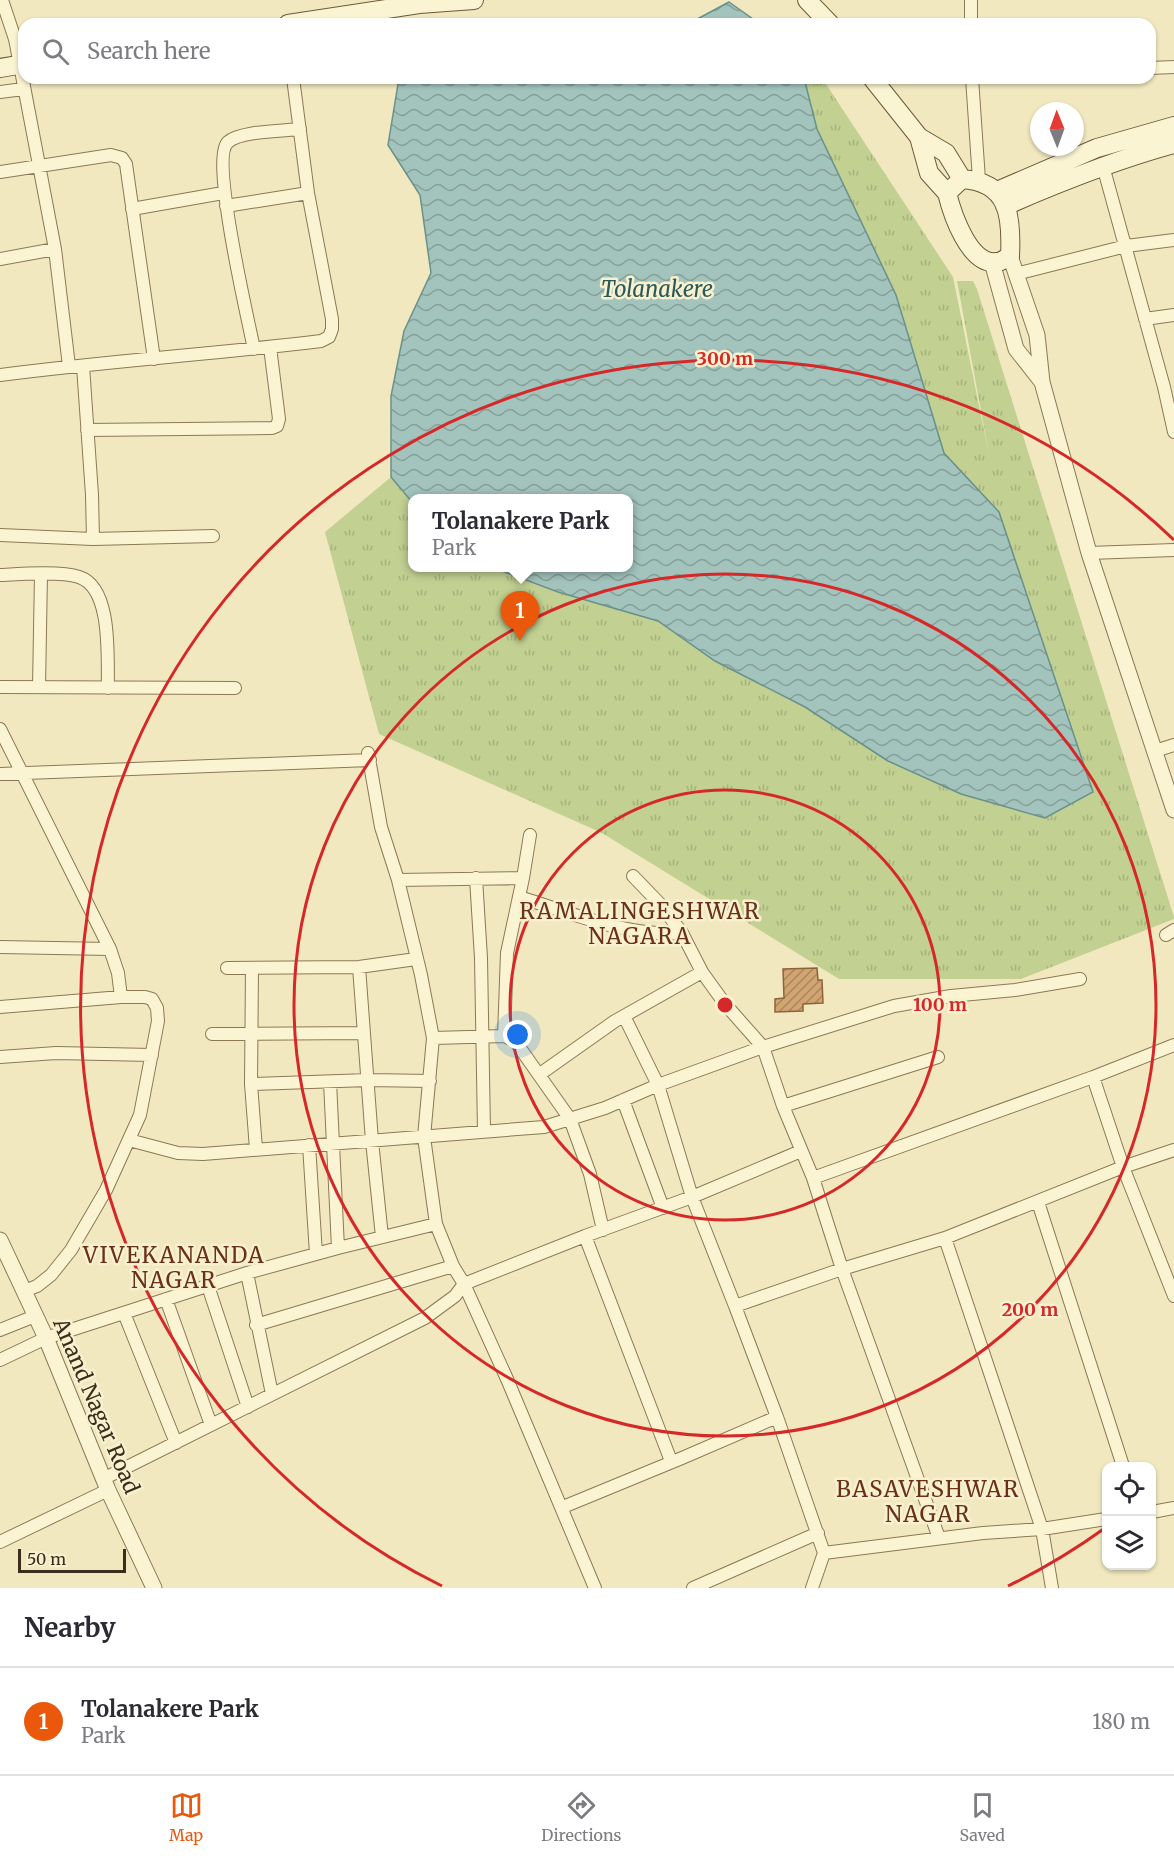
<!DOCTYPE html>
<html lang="en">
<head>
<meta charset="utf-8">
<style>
	:root { --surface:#fff; --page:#f7f7f7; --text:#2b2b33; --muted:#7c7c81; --line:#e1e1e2; --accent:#ea580c }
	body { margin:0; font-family:Merriweather,serif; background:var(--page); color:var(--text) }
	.controls { position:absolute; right:18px; bottom:18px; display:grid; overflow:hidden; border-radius:12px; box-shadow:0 2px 4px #0004 }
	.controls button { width:54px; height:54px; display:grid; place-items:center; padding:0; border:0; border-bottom:2px solid var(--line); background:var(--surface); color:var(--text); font:30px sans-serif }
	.compass { position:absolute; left:1030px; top:102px; width:54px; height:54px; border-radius:50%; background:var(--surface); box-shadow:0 2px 4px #0004; rotate:359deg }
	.scale { position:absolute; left:18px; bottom:15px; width:108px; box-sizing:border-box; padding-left:6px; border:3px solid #3a2d1c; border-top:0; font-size:16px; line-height:21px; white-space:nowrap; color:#3a2d1c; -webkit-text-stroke:4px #f8f1cf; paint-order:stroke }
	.you { position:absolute; left:518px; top:1035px; width:21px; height:21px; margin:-15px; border:4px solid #fff; border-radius:50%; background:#1a73e8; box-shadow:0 0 0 9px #1a73e833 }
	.badge { display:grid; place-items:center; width:39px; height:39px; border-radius:50%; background:var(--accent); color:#fff; font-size:20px; font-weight:700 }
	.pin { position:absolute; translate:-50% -50px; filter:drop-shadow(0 2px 3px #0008) }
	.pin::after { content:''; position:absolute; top:32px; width:21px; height:18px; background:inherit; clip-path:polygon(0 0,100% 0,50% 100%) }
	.popup { position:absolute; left:408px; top:494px; width:225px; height:78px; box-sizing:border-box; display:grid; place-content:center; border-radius:12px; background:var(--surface); filter:drop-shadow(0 2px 4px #0005); font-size:20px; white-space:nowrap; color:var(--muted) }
	.popup b { font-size:22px; color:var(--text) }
	.popup::after { content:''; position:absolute; left:50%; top:100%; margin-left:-12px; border:12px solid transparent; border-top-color:var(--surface) }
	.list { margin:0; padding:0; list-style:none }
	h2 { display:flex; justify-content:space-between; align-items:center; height:78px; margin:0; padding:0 24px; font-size:26px }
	h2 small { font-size:20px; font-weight:400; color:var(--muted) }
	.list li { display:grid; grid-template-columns:39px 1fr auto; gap:18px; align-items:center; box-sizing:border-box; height:108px; padding:0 24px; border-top:2px solid var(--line) }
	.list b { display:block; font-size:22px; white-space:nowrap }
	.list p { margin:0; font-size:20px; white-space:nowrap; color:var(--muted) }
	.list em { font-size:20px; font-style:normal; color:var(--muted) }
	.icon { flex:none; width:33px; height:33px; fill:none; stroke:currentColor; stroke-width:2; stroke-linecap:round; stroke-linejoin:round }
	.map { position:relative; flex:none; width:1174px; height:1588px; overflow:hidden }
	.search { position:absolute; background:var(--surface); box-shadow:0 2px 4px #0004; left:18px; right:18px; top:18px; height:66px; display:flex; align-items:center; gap:15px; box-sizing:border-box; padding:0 21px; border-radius:18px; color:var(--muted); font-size:22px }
	.sheet { height:186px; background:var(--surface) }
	nav { display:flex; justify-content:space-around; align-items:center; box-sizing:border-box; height:84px; border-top:2px solid var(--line); background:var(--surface); font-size:16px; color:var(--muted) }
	nav a { display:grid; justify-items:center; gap:3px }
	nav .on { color:var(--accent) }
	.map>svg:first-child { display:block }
</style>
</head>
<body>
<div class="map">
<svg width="1174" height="1588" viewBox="0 0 1174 1588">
	<defs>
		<pattern id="park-tufts" width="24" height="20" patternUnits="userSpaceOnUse" patternTransform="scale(1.5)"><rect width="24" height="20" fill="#c2d092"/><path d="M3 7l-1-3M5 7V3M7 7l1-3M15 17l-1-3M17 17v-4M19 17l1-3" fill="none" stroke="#a7b37d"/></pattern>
		<pattern id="water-waves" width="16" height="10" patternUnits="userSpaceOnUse" patternTransform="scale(1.5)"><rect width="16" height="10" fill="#a3c3bd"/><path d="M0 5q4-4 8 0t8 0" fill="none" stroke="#869f99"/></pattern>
		<pattern id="building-hatch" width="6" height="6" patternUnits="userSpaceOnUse" patternTransform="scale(1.5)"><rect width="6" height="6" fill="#d2a472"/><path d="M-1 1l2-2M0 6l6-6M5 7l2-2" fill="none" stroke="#ab865d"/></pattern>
	</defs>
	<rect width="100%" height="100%" fill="#f1e8bf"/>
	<path fill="url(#park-tufts)" d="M804 78H822L953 277 990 460 957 281H973L977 289 1174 917V919L1021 979H839L602 833 379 734 325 532 391 477 412 502V568H494L558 592 658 621 715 661 805 707 888 761 961 794 1045 818 999 512 944 453 896 295 817 129Z"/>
	<path fill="url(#water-waves)" stroke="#69918c" stroke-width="1.5" d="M729 2 760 24H688Z
		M399 78H804L817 129 896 295 944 453 999 512 1093 792 1045 818 961 794 888 761 805 707 715 661 658 621 558 592 494 568H628V498H412V502L391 477V396L404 331 431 273 420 195 388 145Z"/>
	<path fill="url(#building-hatch)" stroke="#8d633a" stroke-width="1.5" d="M817 968 818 980H822L823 1003 803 1004V1011L775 1012V999L784 998 783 969Z"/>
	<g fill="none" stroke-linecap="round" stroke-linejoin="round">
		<defs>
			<path id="minor" d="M2 0 15 39 55 249 69 366
				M971 0V24
				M1150 68 1174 67
				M972 78 979 180
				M0 92 23 89
				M1103 166 1164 387 1174 432
				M0 172 111 155 122 158 126 164 154 359
				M226 206 308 193
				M132 209 223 193
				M0 259 55 249
				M1016 274 1126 246 1174 240
				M1145 319 1174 315
				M254 349C248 319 210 158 228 142 240 131 282 131 300 129
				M83 366 92 495 93 539
				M0 375C107 361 214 354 321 341L329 337 332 329V319L308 193 293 78
				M87 430 272 428 277 426 279 419 270 347
				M0 535 93 539 213 536
				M1089 553 1174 550
				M0 575C20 574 61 571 79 577 113 588 107 659 108 688
				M0 687 235 688
				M39 687 41 574
				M0 729 110 949 118 973 121 997
				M1155 751 1174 745
				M368 753 381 827 398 880 421 975 433 1038 424 1137 436 1224 453 1266 464 1284 507 1379 595 1588
				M0 774 370 760
				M633 876 660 904 682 933 702 972 725 1004 763 1047 783 1106 813 1178 842 1269 939 1538
				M476 878 481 958 484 1131
				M398 880 523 878
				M519 897C572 913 627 937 682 933
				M1166 935 1174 930
				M0 947 110 949
				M359 967 372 1141 382 1237
				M227 968 359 967 416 959
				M252 968 251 1084 256 1149
				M0 1007 121 997H145L152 999 157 1008 158 1021 140 1115 106 1190 71 1250 51 1275 37 1286 24 1291
				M624 1016 658 1085 692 1197 735 1306
				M212 1034 364 1033
				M504 1036 507 953 523 878 530 835
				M433 1038 504 1036 515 1041 570 1119 590 1174 603 1230
				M0 1057 56 1053 152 1055
				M540 1074 615 1021 702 972
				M1093 1077 1123 1167 1174 1296
				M330 1082 338 1248
				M251 1084 368 1080 430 1081
				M623 1100 663 1208
				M783 1106 938 1057
				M129 1140 178 1153 203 1154 544 1127 605 1108 658 1085 763 1047 894 1006 951 996 1015 990 1080 979
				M309 1145 316 1254
				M813 1178 1093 1077 1174 1045
				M1038 1202 1123 1466
				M585 1236 671 1461
				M945 1238 1042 1529 1052 1588
				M247 1273 272 1394
				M208 1286 248 1407
				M166 1299 211 1425
				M124 1313 176 1443
				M256 1325 453 1266
				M0 1330 35 1316
				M0 1360 46 1338 247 1273 338 1248 436 1224
				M103 1479 425 1318 455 1296 464 1284 585 1236 692 1197 801 1151
				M563 1507 682 1458 777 1417
				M1152 1512 1174 1508
				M0 1542 108 1490
				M824 1553 983 1533 1042 1529 1106 1519
				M693 1588 818 1533
				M812 1588 824 1553 777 1417 735 1306 842 1269 945 1238 1123 1167 1174 1150"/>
			<path id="tertiary" d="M1010 256 1037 335 1042 382 1089 553 1174 810
				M992 262 1016 349 1042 382
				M0 1240 46 1338 108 1490 154 1588"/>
			<path id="secondary" d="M807 0 830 24
				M288 24 419 4 474 0
				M0 68 24 64
				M872 78 919 137 946 153 962 179
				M919 137 929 173 947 193
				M962 179C1009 182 1012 216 1010 256 1006 258 1001 262 997 262 969 266 952 213 947 193Z
				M997 191 1097 148 1174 126
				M1005 206C1060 182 1115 160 1174 144"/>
		</defs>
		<use href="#minor" stroke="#8b7856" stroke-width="14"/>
		<use href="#tertiary" stroke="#8b7856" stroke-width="17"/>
		<use href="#secondary" stroke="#6d5939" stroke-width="20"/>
		<use href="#minor" stroke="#fbf4d3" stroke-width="12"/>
		<use href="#tertiary" stroke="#fbf4d3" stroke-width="15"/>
		<use href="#secondary" stroke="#fbf4d3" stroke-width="18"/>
	</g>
	<g fill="none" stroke="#d62828" stroke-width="3">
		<circle cx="725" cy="1005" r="215"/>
		<circle cx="725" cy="1005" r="431"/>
		<path d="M1105 1528A646 646 0 0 1 1008 1586M442 1586A646 646 0 1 1 1174 540"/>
	</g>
	<g text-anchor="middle" stroke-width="5" stroke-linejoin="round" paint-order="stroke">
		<g font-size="21" fill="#3a2d1c" stroke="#f8f1cf">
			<text transform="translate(96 1406) rotate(67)" y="7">Anand Nagar Road</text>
		</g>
		<g font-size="22" font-style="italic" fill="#2a595b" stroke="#f8f1cf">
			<text x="657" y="297">Tolanakere</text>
		</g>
		<g font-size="22" letter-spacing="1.5" fill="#6a3118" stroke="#f8f1cf">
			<text x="640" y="919">RAMALINGESHWAR<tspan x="640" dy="25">NAGARA</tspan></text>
			<text x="174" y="1263">VIVEKANANDA<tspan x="174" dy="25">NAGAR</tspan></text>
			<text x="928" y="1497">BASAVESHWAR<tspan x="928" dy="25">NAGAR</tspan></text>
		</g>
	</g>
	<circle cx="725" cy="1005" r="9" fill="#d62828" stroke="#f8f1cf" stroke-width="3"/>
	<g font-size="18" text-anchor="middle" font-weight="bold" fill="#d62828" stroke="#f8f1cf" stroke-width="5" stroke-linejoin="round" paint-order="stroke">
		<text x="725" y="365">300 m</text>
		<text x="940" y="1011">100 m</text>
		<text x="1030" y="1316">200 m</text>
	</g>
</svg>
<div class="controls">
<button><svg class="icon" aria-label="locate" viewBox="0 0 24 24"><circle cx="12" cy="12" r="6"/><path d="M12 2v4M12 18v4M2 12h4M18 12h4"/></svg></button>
<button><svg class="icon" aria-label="layers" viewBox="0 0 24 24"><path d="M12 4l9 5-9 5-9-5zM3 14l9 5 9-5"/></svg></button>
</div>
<svg class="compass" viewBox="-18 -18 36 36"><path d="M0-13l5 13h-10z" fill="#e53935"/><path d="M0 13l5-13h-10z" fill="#7c7c81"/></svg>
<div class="scale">50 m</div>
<div class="you"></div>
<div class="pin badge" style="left:520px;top:641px">1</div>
<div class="popup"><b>Tolanakere Park</b>Park</div>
<div class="search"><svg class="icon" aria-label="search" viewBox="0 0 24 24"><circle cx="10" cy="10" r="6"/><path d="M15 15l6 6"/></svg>Search here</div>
</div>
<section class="sheet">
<h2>Nearby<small></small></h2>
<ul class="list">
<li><span class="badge">1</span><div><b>Tolanakere Park</b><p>Park</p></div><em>180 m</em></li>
</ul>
</section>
<nav>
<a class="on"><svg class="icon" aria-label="map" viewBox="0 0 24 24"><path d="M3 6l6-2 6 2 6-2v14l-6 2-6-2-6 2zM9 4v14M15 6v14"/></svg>Map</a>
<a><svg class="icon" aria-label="directions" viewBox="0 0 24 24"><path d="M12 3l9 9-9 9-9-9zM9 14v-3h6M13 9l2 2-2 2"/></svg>Directions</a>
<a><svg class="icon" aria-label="saved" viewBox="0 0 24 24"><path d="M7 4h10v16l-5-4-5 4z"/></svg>Saved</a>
</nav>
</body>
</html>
